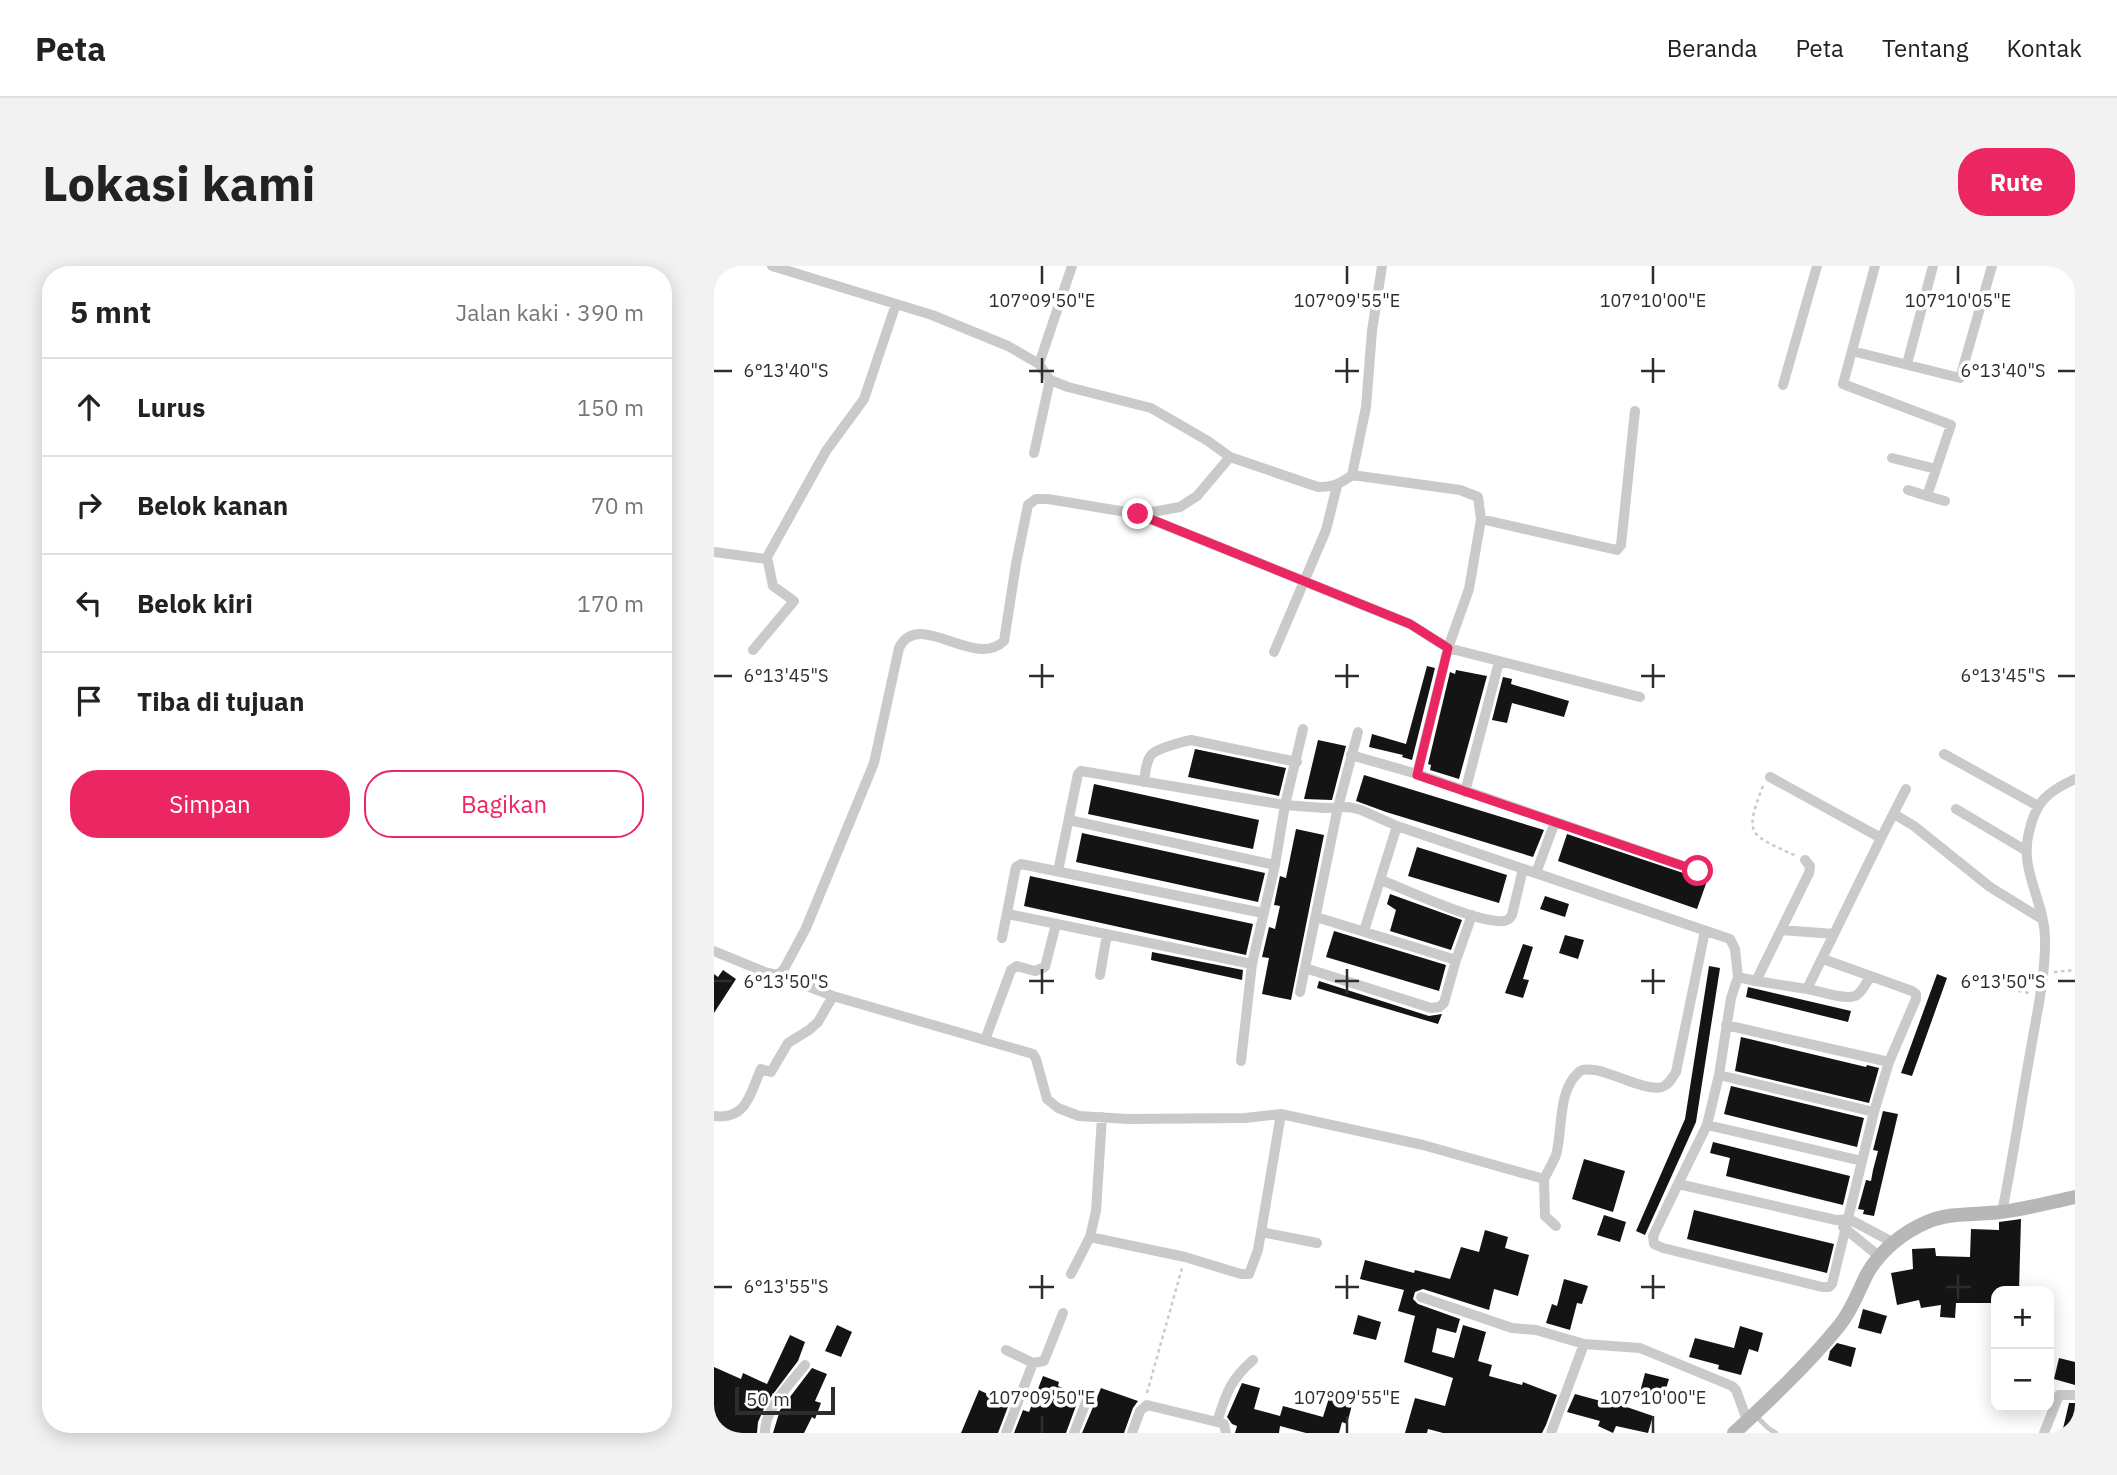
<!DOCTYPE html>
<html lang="id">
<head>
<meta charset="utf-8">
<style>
	:root { --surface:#fff; --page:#f2f2f2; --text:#222; --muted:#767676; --line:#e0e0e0; --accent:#eb2763 }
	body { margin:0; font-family:"IBM Plex Sans",sans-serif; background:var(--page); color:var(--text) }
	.controls { position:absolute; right:21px; bottom:21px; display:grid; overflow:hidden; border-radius:14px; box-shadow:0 4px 18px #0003 }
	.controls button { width:63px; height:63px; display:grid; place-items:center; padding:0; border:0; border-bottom:2px solid var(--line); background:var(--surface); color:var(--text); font:35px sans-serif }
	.scale { position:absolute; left:21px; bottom:18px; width:100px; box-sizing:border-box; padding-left:7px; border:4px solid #2d2d2d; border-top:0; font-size:19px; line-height:24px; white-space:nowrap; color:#2d2d2d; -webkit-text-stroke:5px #fff; paint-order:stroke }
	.stop { position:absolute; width:21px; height:21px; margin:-16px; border:5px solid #eb2763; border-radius:50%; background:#fff }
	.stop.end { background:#eb2763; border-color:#fff; box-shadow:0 2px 7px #0008 }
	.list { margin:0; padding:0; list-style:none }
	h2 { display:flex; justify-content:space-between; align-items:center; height:91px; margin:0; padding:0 28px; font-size:30px }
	h2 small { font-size:23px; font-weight:400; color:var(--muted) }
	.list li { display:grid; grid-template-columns:46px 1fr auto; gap:21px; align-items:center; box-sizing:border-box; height:98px; padding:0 28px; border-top:2px solid var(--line) }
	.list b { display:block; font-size:26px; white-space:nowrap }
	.list em { font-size:23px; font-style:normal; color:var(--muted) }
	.actions { display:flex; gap:14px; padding:21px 28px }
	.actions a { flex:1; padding:16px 0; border:2px solid var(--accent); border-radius:28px; text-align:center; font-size:24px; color:var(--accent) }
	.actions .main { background:var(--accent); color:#fff }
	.icon { flex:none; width:38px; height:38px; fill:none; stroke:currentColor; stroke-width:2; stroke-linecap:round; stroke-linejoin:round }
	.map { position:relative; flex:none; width:1361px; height:1167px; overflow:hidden; border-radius:28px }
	header { display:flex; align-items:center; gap:42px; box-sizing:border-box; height:98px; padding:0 35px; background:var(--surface); border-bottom:2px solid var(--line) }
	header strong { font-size:33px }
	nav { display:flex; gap:38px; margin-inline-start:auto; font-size:24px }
	.intro { display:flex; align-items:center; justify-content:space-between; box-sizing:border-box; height:168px; padding:0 42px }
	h1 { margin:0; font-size:49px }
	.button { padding:18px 32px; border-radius:28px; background:var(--accent); color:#fff; font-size:24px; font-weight:700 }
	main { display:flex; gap:42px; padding:0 42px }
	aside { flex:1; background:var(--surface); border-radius:28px; box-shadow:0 4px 18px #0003 }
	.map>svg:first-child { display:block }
</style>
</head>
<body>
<header>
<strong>Peta</strong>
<nav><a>Beranda</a><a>Peta</a><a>Tentang</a><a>Kontak</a></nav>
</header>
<div class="intro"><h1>Lokasi kami</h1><a class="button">Rute</a></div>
<main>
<aside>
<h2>5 mnt<small>Jalan kaki · 390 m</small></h2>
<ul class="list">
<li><svg class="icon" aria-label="ahead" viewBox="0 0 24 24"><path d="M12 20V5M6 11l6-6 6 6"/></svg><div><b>Lurus</b></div><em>150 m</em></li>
<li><svg class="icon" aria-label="right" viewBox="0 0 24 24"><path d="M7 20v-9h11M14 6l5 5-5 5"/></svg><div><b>Belok kanan</b></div><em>70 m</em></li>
<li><svg class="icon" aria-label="left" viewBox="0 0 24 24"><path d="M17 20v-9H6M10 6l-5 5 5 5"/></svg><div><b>Belok kiri</b></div><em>170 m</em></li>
<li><svg class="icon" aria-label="arrive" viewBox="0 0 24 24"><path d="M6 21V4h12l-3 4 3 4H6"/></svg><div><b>Tiba di tujuan</b></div></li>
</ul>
<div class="actions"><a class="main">Simpan</a><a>Bagikan</a></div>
</aside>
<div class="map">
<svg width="1361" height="1167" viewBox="0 0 1361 1167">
	<rect width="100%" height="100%" fill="#fff"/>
	<path fill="#141414" d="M713 400 721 402 698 494 688 491 689 489 655 481 658 468 692 478Z
		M742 404 773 410 745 513 716 504 717 499 714 498 736 406 741 408Z
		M789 411 798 413 797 418 855 435 850 451 798 437 793 457 778 454Z
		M604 474 632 480 618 534 590 533Z
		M481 483 572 502 565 530 474 511Z
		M650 509 830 564 819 591 672 546 642 535Z
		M380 518 545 554 539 583 374 548Z
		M582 563 610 569 577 734 548 728 555 692 548 691 555 661 561 663 566 640 560 639 566 610 572 612Z
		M368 567 551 607 544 636 362 596Z
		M853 568 993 615 983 643 844 595Z
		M703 581 793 609 785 637 694 610Z
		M316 610 539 658 532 689 310 640Z
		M676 628 748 654 737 684 676 665 682 644 673 638Z
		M831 630 855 638 851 651 826 643Z
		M620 665 732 699 725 725 612 691Z
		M851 669 870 674 864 693 845 687Z
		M809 678 819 681 809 713 815 714 809 732 791 727Z
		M438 686 529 704 528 714 437 694Z
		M995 700 1006 702 982 856 931 969 922 965 971 853Z
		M9 704 22 713 0 747V708L4 711Z
		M1223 708 1233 712 1198 810 1187 807Z
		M605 715 715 750 728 748 724 758 603 722Z
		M1034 721 1137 745 1134 756 1032 731Z
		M1027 771 1152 801 1153 799 1165 802 1155 837 1021 805Z
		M1017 820 1150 852 1143 881 1010 848Z
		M1169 845 1184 848 1160 950 1149 948 1150 944 1144 943 1152 914 1157 915 1159 904 1164 885 1159 884Z
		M999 876 1136 910 1129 939 1012 910 1016 892 996 887Z
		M870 893 911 905 899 946 858 933Z
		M980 944 1120 978 1113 1007 973 973Z
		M890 949 912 956 906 976 883 969Z
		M1307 953 1305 1025H1282V1037H1242L1241 1052 1226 1051 1227 1039 1207 1042 1205 1034 1183 1039 1177 1007 1199 1003 1198 983 1221 982 1222 990 1256 991 1257 963 1285 964V956Z
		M771 964 794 971 791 982 815 989 804 1030 780 1023 775 1044 709 1023 701 1026 699 1033 704 1038 746 1053 742 1067 723 1062 718 1086 740 1092 749 1059 772 1066 764 1095 778 1099 775 1110 808 1119 809 1116 843 1129 832 1159 828 1167H729L714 1163 713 1167H691L701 1132 731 1140 739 1112 690 1096 701 1050 684 1045 690 1024 646 1013 651 994 700 1007 701 1004 736 1013 747 981 765 986Z
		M850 1013 874 1020 868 1038 863 1037 856 1064 832 1057 838 1038 843 1040Z
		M1149 1043 1173 1050 1167 1068 1144 1062Z
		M644 1049 667 1056 662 1074 639 1068Z
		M123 1059 138 1066 127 1091 111 1085Z
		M1026 1060 1049 1067 1044 1086 1035 1083 1027 1109 1004 1103 1005 1099 975 1091 981 1072 1020 1082Z
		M76 1069 91 1076 84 1095 53 1136 44 1156 43 1167H0V1101L27 1113 29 1107 53 1118Z
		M1123 1077 1142 1082 1137 1101 1114 1094 1116 1085Z
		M1345 1092 1361 1096V1119L1340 1113Z
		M98 1102 113 1108 101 1135 107 1137 101 1153 98 1151 90 1167H59L66 1144Z
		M931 1107 955 1113 949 1132 926 1126Z
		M329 1110 345 1116 344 1120 366 1129 352 1167H300L309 1144 315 1146Z
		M528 1117 546 1122 540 1143 566 1150 569 1140 609 1151 615 1132 638 1139 633 1158 628 1156 625 1167H592L566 1160 565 1167H521L523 1160 518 1158 513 1151Z
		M387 1122 424 1135 419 1142 410 1167H368Z
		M265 1124 295 1138 284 1167H247Z
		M861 1128 894 1137 895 1135 939 1150 934 1167 902 1160 899 1167 884 1160 886 1155 853 1146Z
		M1355 1137H1361V1167H1348Z"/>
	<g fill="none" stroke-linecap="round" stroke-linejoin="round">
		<path stroke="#cacaca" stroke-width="2.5" stroke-dasharray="3.5 3.5" stroke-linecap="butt" d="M1049 520C1029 571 1036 568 1082 590
			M1340 706 1361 704
			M1277 719 1315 727
			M433 1127 468 1002"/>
		<path stroke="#cacaca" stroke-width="5" d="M1041 1149 1054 1162 1062 1167"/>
		<path stroke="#cacaca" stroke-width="10" d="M58 0 218 49 294 80 325 98 336 114 354 121 437 142 494 175 516 191 604 221C619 221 626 218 638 209L652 141 658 65 668 0
			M1161 0 1129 118 1237 159 1213 230 1194 224
			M1138 85 1246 112 1278 0
			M325 98 358 0
			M1193 98 1219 0
			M1069 119 1103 0
			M320 187 336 114
			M1178 192 1222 203
			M638 209 746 224 764 231 767 253 755 323 734 382 703 508
			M1213 230 1231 235
			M427 248 466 241 483 230 516 191
			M767 253 903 284 907 279 921 145
			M0 286 52 293 54 296 59 320 80 335 39 384
			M52 293 112 185 150 133 182 38
			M560 386 612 264 623 220
			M1230 488 1324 540
			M637 489 703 508 984 605
			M430 516C431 508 432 494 438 488 445 482 467 476 477 474L583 496
			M751 526 785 396
			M1242 543 1311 584
			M1180 548 1200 560 1276 621 1328 653
			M355 554 561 599
			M1167 572 1192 523
			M344 605 364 508 367 505 571 539 589 463
			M822 607 841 556
			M667 614C693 624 766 658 790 655 795 654 795 653 798 649L809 603
			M294 648 538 698
			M602 651 742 694
			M1067 664 1120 668
			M650 665 683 560
			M288 672 302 601 307 598 549 647
			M0 685 51 706 64 709 119 730 319 788 322 793 333 833 344 842 365 850 414 853 531 852 567 848 709 879 830 913 831 950 842 960
			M591 702 717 742 725 741 730 737 742 694 758 649
			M64 709 70 703 92 662 160 497 185 382C205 342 260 404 290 375L302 298 314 239 322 233H334L424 248 696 358 734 382 926 431
			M386 709 393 668
			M1024 711 1042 715 1095 607 1096 600 1091 594
			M1042 715 1093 723 1167 572 1056 511
			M1093 723C1106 725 1129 734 1141 730 1148 727 1152 717 1156 711
			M586 726 624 541 644 466
			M1012 759 1175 796
			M271 774 297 704 303 700 321 705 331 701 342 658
			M527 795 538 698 561 599 571 539 610 542 635 541 647 544 683 560 1016 673 1021 683 1024 711 1017 732 1005 809 993 859 964 918 1122 954 1135 953 1180 977
			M1005 809 1160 846
			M0 850C33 854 36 828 47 803L57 806 74 777 95 764 104 756 119 730
			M993 859 1148 895
			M830 913C834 905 839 897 842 889 849 865 843 825 865 806 869 802 875 804 880 804 898 806 933 826 948 821 955 819 958 812 962 806L991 665
			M964 918 939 970 940 978 949 982 1108 1021H1115L1118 1018 1160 846 1175 796 1202 733V728L1198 725 1109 693
			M1288 946C1299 892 1307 837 1317 782 1323 746 1332 708 1331 671 1330 634 1305 604 1315 566 1322 535 1333 526 1361 513
			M1129 961 1166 991
			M547 966 603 977
			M376 971 471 991 527 1008H535L544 984 567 848
			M357 1008 376 971 382 945 388 851
			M707 1031 798 1062 822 1064 870 1078 926 1082 1018 1120 1022 1124 1033 1154
			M292 1084 319 1097 330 1095 349 1047
			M503 1156C512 1128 516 1114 539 1094
			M51 1167C50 1143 77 1117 91 1099
			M292 1167 319 1097
			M360 1167 374 1131
			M418 1167 426 1145 433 1139 503 1156 510 1158 512 1167
			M837 1167 870 1078
			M1330 1167 1345 1129H1361"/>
		<path stroke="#b7b7b7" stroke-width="14" d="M1020 1167C1057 1133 1093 1099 1125 1060 1138 1044 1144 1026 1153 1008 1166 985 1189 966 1213 956 1236 946 1263 949 1287 946 1312 943 1337 936 1361 931"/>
	</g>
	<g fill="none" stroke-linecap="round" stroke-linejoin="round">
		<path stroke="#eb2763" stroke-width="9" d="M424 248 696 358 734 382 703 509 984 605"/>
	</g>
	<path fill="none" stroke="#2d2d2d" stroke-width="2.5" d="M328 0V18M633 0V18M939 0V18M1244 0V18M328 92V117M633 92V117M939 92V117M0 105H18M315 105H340M621 105H645M927 105H951M1344 105H1361M328 398V422M633 398V422M939 398V422M0 410H18M315 410H340M621 410H645M927 410H951M1344 410H1361M328 703V728M633 703V728M939 703V728M0 715H18M315 715H340M621 715H645M927 715H951M1344 715H1361M328 1009V1033M633 1009V1033M939 1009V1033M1244 1009V1033M0 1021H18M315 1021H340M621 1021H645M927 1021H951M1232 1021H1257M328 1150V1167M633 1150V1167M939 1150V1167"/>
	<g font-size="18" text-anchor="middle" fill="#2d2d2d" stroke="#fff" stroke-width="7" stroke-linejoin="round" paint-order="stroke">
		<text x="328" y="41">107°09'50"E</text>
		<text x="633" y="41">107°09'55"E</text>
		<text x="939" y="41">107°10'00"E</text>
		<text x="1244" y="41">107°10'05"E</text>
		<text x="72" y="111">6°13'40"S</text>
		<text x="1289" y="111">6°13'40"S</text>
		<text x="72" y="416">6°13'45"S</text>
		<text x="1289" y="416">6°13'45"S</text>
		<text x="72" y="722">6°13'50"S</text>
		<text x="1289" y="722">6°13'50"S</text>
		<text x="72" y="1027">6°13'55"S</text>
		<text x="328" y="1138">107°09'50"E</text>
		<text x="633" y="1138">107°09'55"E</text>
		<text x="939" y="1138">107°10'00"E</text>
	</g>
</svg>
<div class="controls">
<button>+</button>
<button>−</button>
</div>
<div class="scale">50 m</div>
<div class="stop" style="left:984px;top:605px"></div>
<div class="stop end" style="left:424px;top:248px"></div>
</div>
</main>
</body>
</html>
